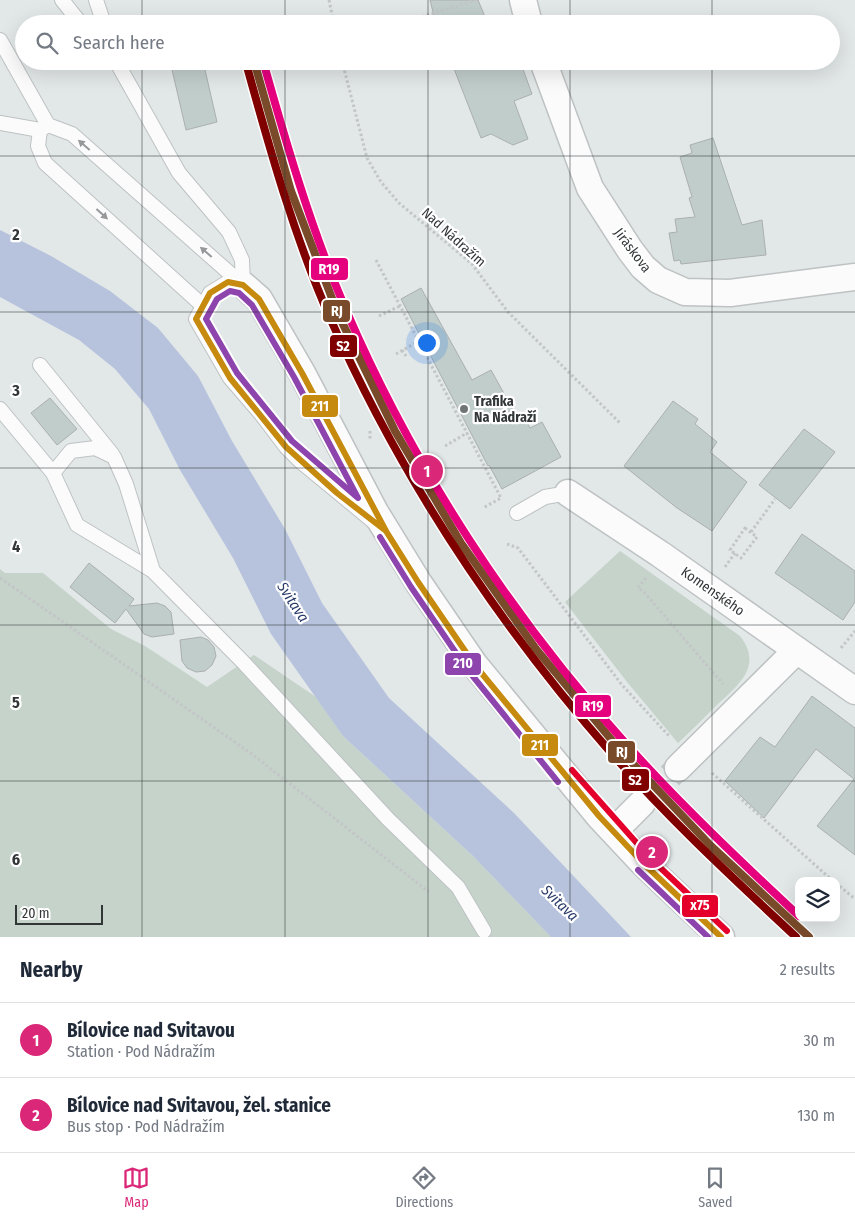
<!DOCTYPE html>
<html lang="en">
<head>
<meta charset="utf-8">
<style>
	:root { --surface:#fff; --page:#f6f6f7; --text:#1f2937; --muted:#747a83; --line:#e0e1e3; --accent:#db2777 }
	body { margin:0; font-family:"Fira Sans Condensed",sans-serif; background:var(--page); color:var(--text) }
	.controls { position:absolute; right:15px; bottom:15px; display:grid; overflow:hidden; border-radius:10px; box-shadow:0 5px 20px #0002 }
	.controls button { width:45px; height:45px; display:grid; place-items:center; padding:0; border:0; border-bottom:1px solid var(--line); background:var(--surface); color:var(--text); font:25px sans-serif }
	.scale { position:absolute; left:15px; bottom:12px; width:88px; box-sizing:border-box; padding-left:5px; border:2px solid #323637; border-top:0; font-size:14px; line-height:18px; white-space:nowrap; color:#323637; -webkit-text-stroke:4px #fff; paint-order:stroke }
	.you { position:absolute; left:426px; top:342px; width:18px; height:18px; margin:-12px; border:4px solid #fff; border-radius:50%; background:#1a73e8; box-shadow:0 0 0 8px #1a73e833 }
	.badge { display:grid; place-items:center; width:32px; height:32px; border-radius:50%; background:var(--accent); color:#fff; font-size:16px; font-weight:700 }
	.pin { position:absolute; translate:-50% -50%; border:2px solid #fff; box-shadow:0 1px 5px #0006 }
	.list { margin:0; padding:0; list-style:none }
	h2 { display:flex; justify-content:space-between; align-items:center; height:65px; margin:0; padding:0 20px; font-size:21px }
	h2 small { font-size:16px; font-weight:400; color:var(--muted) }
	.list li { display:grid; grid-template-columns:32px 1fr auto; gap:15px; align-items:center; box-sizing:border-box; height:75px; padding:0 20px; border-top:1px solid var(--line) }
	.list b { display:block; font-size:19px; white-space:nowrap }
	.list p { margin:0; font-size:16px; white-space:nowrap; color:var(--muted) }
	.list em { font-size:16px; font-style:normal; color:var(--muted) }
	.icon { flex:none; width:28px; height:28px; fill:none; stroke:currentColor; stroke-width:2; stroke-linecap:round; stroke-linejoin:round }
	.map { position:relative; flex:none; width:855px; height:937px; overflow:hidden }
	.search { position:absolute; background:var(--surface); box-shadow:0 5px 20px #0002; left:15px; right:15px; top:15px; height:55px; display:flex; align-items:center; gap:12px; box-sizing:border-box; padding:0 18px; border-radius:28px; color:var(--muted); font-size:19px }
	.sheet { height:215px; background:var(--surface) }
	nav { display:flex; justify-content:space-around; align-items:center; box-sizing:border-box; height:70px; border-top:1px solid var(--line); background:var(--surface); font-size:14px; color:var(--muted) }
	nav a { display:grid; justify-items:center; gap:2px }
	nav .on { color:var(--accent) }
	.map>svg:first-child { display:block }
</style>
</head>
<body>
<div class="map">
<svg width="855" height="937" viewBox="0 0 855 937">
	<rect width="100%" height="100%" fill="#e2e7e8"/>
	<path fill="#c5d3ca" d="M620 551 740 636C764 667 737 686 715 707 703 719 691 731 678 743L627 682 565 602Z
		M0 569 5 573H43L111 629 145 646 207 687 254 655 316 697 343 736 473 856 551 937H0Z"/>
	<path fill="#b7c3dd" d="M0 230 51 256 110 291 158 328 198 376 232 441 285 529 322 603 389 698 514 813 631 937H551L473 856 343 736 271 634 233 558 180 470 149 409 115 369 79 340 0 297Z"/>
	<path fill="#c1cdcb" stroke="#abafaf" d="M430 0H478L488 24H436Z
		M170 61H203L217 122 186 130Z
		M451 61H520L532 94 514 101 528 139 513 145 491 134 481 138Z
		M713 138 742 225 762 220 766 255 681 264 680 260 674 261 669 233 677 232 675 219 695 217 689 198 692 197 680 157 692 153 690 145Z
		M421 288 472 380 491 370 517 417 523 414 530 428 542 422 561 457 502 489 489 465 488 466 401 299Z
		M50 398 77 429 57 445 31 413Z
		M673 401 698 419 695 424 717 442 710 452 747 482 712 531 677 508 624 466Z
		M804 429 835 452 790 509 759 485Z
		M802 534 855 571V602L843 620 775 573Z
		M89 563 134 599 129 606 157 603 165 606 171 612 174 634 152 637 144 634 126 609 115 623 70 587Z
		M201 637 208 640 214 647 216 656 212 665 205 671 196 672 187 668 182 661 180 640Z
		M812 696 855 728V855L817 826 854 779 816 749 764 818 725 781 760 737 775 747Z"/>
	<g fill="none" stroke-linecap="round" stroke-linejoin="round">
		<path stroke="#bfc4c5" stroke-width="26" stroke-dasharray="26 13" stroke-linecap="butt" d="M642 803 678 768"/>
		<defs>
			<path id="service" d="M62 0 81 24
				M96 0 104 24
				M0 40 48 125
				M116 61 179 173 229 232 242 260 243 285
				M0 123 40 130
				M243 285 228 282 210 293 196 319 230 378 261 414 286 447 300 461 374 522
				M202 305 45 163 38 146 40 130 48 125 72 134 243 285
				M40 365 112 454
				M0 409 53 473 77 525 153 571 243 662 388 819 458 887 484 931
				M53 473 71 451 95 448 114 457 126 484 153 571
				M517 513 545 497 568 493"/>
			<path id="minor" d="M523 0 529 24
				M543 61 590 188 630 250 643 267 658 280 685 292 730 293 855 277
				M243 285 259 299 302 373 375 512 418 582 474 664 599 816 644 864 721 937
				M568 493 660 554 855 691
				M678 768 797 650
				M614 831 642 803"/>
		</defs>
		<use href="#service" stroke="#bec2c3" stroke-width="16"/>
		<use href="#minor" stroke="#bec2c3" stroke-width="29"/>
		<path stroke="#c3c6c7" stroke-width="3" stroke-dasharray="2.5 2.5" stroke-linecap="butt" d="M329 0 334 24
			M398 24 477 0
			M342 61 367 158 381 182 399 203 472 264 508 312 620 423
			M376 260 501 498 483 508
			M379 316 400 306
			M402 350 406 356
			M396 354 419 341
			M370 431V440
			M445 446 467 433
			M745 528 757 537 741 558 730 550Z
			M751 532 775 499
			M507 544 518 548 622 685 670 737
			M725 567 735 553
			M0 578 249 752 429 892
			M646 578 638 588 644 592 723 684
			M841 648 855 631
			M712 773 833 881
			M836 883 855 899"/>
		<use href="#service" stroke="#fbfbfc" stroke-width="14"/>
		<use href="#minor" stroke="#fbfbfc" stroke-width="26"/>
		<defs>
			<path id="bus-1" d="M228 282 243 285 259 299 302 373 386 531 337 493 286 447 230 378 196 319 210 293Z
				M386 531 418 582 474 664 599 816 644 864 721 937"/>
			<path id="bus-2" d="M230 291 239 293 252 305 294 377 358 498 292 441 237 373 206 319 217 299Z
				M380 537 411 587 467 669 558 782
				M638 870 708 937"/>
			<path id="bus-3" d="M572 770 650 858 727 931"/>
		</defs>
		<use href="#bus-1" stroke="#fff" stroke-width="10"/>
		<use href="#bus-2" stroke="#fff" stroke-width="10"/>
		<use href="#bus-3" stroke="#fff" stroke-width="10"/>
		<use href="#bus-1" stroke="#c68a0e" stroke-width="6"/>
		<use href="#bus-2" stroke="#8e44ad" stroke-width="6"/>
		<use href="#bus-3" stroke="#e4002b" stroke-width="6"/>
		<defs>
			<path id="rail-1" d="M254 61 291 191 338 314 395 431 461 543 536 649 620 750 711 846 809 937"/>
			<path id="rail-2" d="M246 63C270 150 294 236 330 318 401 478 498 624 613 755 670 820 733 878 796 937"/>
			<path id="rail-3" d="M263 61C287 146 311 229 346 310 414 468 512 618 627 745 681 805 740 861 799 916"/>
		</defs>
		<use href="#rail-1" stroke="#fff" stroke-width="11"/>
		<use href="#rail-2" stroke="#fff" stroke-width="11"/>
		<use href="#rail-3" stroke="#fff" stroke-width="11"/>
		<use href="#rail-1" stroke="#7a4b2a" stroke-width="8"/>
		<use href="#rail-2" stroke="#800000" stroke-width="8"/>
		<use href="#rail-3" stroke="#e5007d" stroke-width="8"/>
	</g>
	<defs><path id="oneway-solid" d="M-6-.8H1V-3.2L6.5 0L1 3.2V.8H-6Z" transform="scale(1.25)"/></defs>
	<g fill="#96989a">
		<use href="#oneway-solid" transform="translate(84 145) rotate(-139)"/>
		<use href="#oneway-solid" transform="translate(102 214) rotate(42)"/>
		<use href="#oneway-solid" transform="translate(206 252) rotate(-139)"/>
	</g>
	<path fill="none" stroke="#323637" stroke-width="1" stroke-opacity="0.55" d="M142 0V24M285 0V24M428 0V24M570 0V24M712 0V24M142 61V937M285 61V937M428 61V937M570 61V937M712 61V937M0 156H855M0 312H855M0 468H855M0 625H855M0 781H855"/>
	<circle fill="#707475" stroke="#fff" stroke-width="2" cx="464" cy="409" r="5"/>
	<g text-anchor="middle" stroke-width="4.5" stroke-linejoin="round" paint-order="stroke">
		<g font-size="14" fill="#323637" stroke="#fff">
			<text transform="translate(454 237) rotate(42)" y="5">Nad Nádražím</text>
			<text transform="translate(633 250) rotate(53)" y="5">Jiráskova</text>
			<text transform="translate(713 591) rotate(35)" y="5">Komenského</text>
		</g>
		<g font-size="14" font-weight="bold" fill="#323637" stroke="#fff" text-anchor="start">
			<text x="474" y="406">Trafika<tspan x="474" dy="16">Na Nádraží</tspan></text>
		</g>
		<g font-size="15" font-style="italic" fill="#2b3c6b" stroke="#fff">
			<text transform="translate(293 602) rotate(57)" y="5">Svitava</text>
			<text transform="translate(560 903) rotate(44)" y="5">Svitava</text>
		</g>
	</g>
	<g font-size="16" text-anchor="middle" font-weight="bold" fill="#323637" stroke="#fff" stroke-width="4.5" stroke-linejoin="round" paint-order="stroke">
		<text x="16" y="240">2</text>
		<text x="16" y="396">3</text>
		<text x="16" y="552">4</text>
		<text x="16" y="708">5</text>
		<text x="16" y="865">6</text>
	</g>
	<g stroke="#fff" stroke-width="2">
		<rect x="310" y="257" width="39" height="24" rx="5" fill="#e5007d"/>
		<rect x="322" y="299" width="29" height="24" rx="5" fill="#7a4b2a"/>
		<rect x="329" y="334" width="29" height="24" rx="5" fill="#800000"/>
		<rect x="301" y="394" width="38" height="24" rx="5" fill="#c68a0e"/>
		<rect x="444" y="652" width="38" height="24" rx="5" fill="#8e44ad"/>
		<rect x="574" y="694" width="38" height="24" rx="5" fill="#e5007d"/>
		<rect x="521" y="733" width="38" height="24" rx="5" fill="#c68a0e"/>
		<rect x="607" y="740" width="29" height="24" rx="5" fill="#7a4b2a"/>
		<rect x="621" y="768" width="29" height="24" rx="5" fill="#800000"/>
		<rect x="681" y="894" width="38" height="24" rx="5" fill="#e4002b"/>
	</g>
	<g font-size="14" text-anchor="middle" font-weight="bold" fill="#fff">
		<text x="329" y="274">R19</text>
		<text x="337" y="316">RJ</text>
		<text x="343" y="351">S2</text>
		<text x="320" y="411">211</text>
		<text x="463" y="668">210</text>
		<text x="593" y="711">R19</text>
		<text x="540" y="750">211</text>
		<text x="622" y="757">RJ</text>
		<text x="635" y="785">S2</text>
		<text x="700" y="910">x75</text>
	</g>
</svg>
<div class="controls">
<button><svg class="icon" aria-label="layers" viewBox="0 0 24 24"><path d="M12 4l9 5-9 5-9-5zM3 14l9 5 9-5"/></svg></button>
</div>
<div class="scale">20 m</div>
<div class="you"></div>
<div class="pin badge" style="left:427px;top:471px">1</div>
<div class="pin badge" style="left:652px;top:852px">2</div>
<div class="search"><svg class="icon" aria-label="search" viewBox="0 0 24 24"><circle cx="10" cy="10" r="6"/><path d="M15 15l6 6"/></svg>Search here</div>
</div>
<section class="sheet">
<h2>Nearby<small>2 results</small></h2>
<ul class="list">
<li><span class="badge">1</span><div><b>Bílovice nad Svitavou</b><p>Station · Pod Nádražím</p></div><em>30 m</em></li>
<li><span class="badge">2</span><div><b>Bílovice nad Svitavou, žel. stanice</b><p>Bus stop · Pod Nádražím</p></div><em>130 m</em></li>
</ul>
</section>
<nav>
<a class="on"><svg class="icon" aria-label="map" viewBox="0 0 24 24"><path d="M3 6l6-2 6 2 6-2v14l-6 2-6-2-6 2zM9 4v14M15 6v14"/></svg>Map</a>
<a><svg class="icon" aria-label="directions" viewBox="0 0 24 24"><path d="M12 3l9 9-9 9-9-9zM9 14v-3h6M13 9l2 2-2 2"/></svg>Directions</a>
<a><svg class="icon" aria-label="saved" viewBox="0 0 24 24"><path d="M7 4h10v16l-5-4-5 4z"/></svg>Saved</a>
</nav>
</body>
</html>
